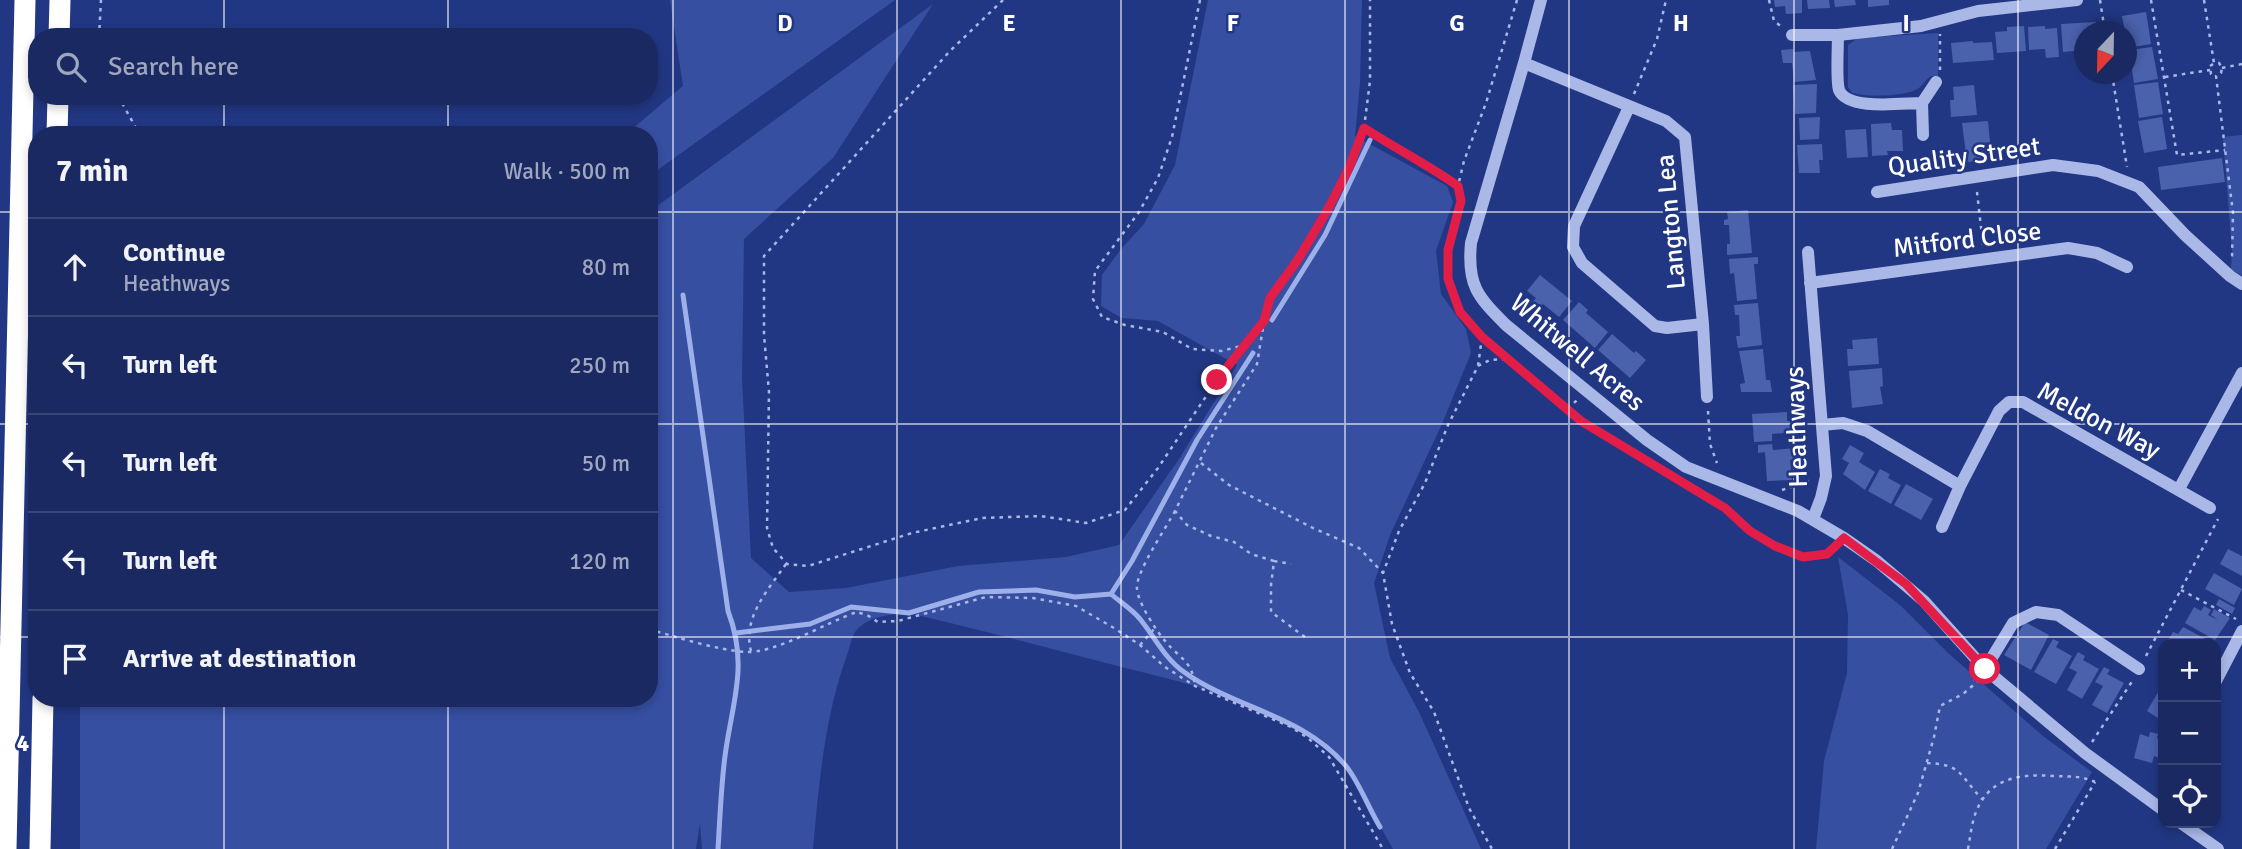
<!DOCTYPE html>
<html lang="en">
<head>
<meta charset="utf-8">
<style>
	:root { --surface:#1a2962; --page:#233168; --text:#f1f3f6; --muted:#9fa6be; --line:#384577 }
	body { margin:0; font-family:Signika,sans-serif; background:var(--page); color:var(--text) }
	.controls { position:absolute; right:21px; bottom:21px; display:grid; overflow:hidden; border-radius:14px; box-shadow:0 4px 10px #0003 }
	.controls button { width:63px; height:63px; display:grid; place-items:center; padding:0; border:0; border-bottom:2px solid var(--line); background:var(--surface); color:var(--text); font:35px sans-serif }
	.compass { position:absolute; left:2074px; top:21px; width:63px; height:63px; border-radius:50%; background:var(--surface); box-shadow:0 4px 10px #0003; rotate:202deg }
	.stop { position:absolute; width:21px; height:21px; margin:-16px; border:5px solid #e11d48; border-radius:50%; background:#fff }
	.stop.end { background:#e11d48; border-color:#fff; box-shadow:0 2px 7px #0008 }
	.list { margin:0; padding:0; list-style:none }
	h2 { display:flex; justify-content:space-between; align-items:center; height:91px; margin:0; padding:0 28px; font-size:30px }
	h2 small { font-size:23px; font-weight:400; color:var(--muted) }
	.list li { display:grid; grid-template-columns:46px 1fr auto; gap:21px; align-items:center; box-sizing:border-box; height:98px; padding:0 28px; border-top:2px solid var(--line) }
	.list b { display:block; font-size:26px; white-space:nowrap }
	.list p { margin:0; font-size:23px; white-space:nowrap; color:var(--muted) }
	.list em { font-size:23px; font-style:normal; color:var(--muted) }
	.icon { flex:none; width:38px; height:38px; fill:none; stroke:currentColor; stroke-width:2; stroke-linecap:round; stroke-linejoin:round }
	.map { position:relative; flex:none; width:2242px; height:849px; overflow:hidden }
	.search { position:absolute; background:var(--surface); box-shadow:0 4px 10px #0003; left:28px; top:28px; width:630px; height:77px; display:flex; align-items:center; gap:18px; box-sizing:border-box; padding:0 24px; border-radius:28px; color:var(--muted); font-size:26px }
	.panel { position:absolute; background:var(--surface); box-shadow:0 4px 10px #0003; left:28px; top:126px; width:630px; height:581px; border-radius:28px }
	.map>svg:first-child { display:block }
</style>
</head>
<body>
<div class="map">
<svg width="2242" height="849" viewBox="0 0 2242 849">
	<rect width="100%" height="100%" fill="#223783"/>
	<path fill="#364fa1" d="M670 0H895L649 176V135H625L683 86Z
		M1208 0H1362L1360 83 1355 136 1447 186 1453 202 1436 251 1441 294 1466 329 1471 353 1442 424 1390 535 1374 583 1390 658 1419 712 1481 849H1393C1374 817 1355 771 1327 747 1275 702 1176 681 1110 664 1043 646 976 629 909 613 891 614 867 616 855 632 851 639 849 650 846 658 824 720 819 784 813 849H702L700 823 696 849H80V698H649V212L933 4 833 158 744 239 742 378 751 558 789 592 846 588 958 566 1066 557 1119 545 1179 459 1237 365 1158 321 1122 318 1101 306 1102 275 1121 249 1144 224 1175 165Z
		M1938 33V76H1931C1925 80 1924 84 1919 88 1906 97 1866 97 1852 93L1848 87V45L1858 38Z
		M2242 135V275L2231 270 2232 251 2223 137Z
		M1838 557 1900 605 1948 653 2043 736 2092 772 2046 849H1816L1824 761 1847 673 1848 615Z"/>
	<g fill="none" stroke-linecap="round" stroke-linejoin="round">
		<path stroke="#9eb0ea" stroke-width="5" d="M683 295 728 611C749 666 732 702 725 756 721 787 720 818 718 849
			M1272 320 1325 235 1370 140
			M1111 594C1120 602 1132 609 1140 619 1154 636 1165 659 1184 672 1236 709 1303 715 1346 766 1359 782 1369 809 1380 827
			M736 633 810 624 851 607 909 613 979 592 1036 590 1075 597 1111 594 1132 561 1197 440 1253 353"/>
	</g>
	<path fill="#4a61ac" d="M1774 0H1802V13L1786 14 1785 6 1775 7Z
		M1807 0H1829L1830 8 1808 9Z
		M1834 0H1855L1856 5 1835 7Z
		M1868 0H1889V5L1868 7Z
		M2146 12 2151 44 2128 48 2122 16Z
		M2096 22 2097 32H2084V50L2063 52 2061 24Z
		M2024 26 2026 51 1997 53 1995 32 2007 31V27Z
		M2045 26V29L2057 28 2059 57 2046 58 2045 49 2029 50 2028 27Z
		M1973 41V43L1992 42 1994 60 1953 63 1951 43Z
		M2152 47 2158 79 2134 83 2129 50Z
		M1793 49V52L1810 51 1816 80 1794 82 1792 63H1783L1781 50Z
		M2158 82 2163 114 2139 118 2134 85Z
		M1817 84 1816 113 1795 114 1793 85Z
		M1974 85 1977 115 1951 117 1950 100H1954L1953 87Z
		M1820 117 1819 139 1800 140 1799 118Z
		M2162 117 2167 149 2144 153 2138 121Z
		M1988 121 1990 142 1983 143 1984 151 1990 150 1994 158 1991 160 1967 162 1962 123Z
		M1891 123 1892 130H1902L1903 151H1887L1888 155 1872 156 1871 124Z
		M1866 129 1868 157 1847 158 1845 130Z
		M1822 144 1823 160H1819L1820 173H1799L1797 145Z
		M2222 158 2225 182 2161 190 2158 167Z
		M1748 210 1752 253 1727 255V244H1730L1729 225H1724V220L1728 219 1727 212Z
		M1758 257V264H1754L1757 299 1737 301 1734 273 1730 274 1729 259Z
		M1540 275 1572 301 1559 317 1543 304 1537 312 1530 305 1536 298 1527 291Z
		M1579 302 1588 310 1586 313 1608 332 1595 348 1563 320Z
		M1758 303 1762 345 1738 348 1736 336H1740L1739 315H1735L1734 305Z
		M1612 334 1634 353 1636 351 1646 360 1630 378 1598 350Z
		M1877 338 1879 364 1848 366 1847 349H1853L1852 340Z
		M1763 349 1766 380H1770L1772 392H1741L1740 384 1745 383 1739 351Z
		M1882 368 1883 386 1880 387 1883 404 1852 408 1849 371Z
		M1787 412V421H1795V432L1772 434V441L1754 442 1752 414Z
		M1772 444 1773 450 1797 448 1798 459 1790 460 1792 480 1767 481 1765 452 1758 453V445Z
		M1850 445 1864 453 1859 462 1875 472 1865 490 1843 474 1849 463 1842 459Z
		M1880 469 1890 474 1888 478 1901 485 1891 504 1868 491Z
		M1906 484 1933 499 1921 520 1894 505Z
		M2228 549 2242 556V576L2220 564Z
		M2214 573 2242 589 2234 605 2205 589Z
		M2219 599 2235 608 2232 614 2216 605Z
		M2204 606 2211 610 2208 615 2218 620 2211 615 2214 609 2230 618 2215 640 2185 623 2194 607 2201 611Z
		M2025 622 2049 635 2031 670 2004 655Z
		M2183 627 2215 644H2166L2173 632 2178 634Z
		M2053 639 2059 642 2056 647 2072 656 2056 684 2034 672Z
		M2078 652 2085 656 2083 660 2099 669 2082 699 2067 690 2077 672 2069 668Z
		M2104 667 2110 670 2107 674 2124 683 2107 713 2092 705 2103 686 2095 682Z
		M2163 684V721L2147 711Z
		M2150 732 2158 734 2157 738 2163 740V759L2154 756 2152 763 2134 758 2140 734 2149 737Z"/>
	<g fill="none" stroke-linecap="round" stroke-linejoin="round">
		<path stroke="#aab8e8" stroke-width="2.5" stroke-dasharray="3.5 5" stroke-linecap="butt" d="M1003 0 950 51 764 256V335L769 392 767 528 773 548 787 564 808 566 912 533 982 518 1041 516 1086 523 1125 510 1158 468 1217 380 1264 322
			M1200 0 1172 137 1158 178 1139 212 1095 271 1093 299 1102 317 1125 325 1163 332 1192 349 1222 351 1244 345
			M1517 0 1486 103 1464 161 1458 186 1461 200 1448 251V280L1460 312 1482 337 1507 359 1581 421 1672 476
			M1769 0 1774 21 1782 27
			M2100 0 2105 32
			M2151 0 2177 155 2225 150
			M2204 0 2214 63H2219L2222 68 2221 73 2216 76 2233 213 2232 259
			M99 37 101 0
			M2213 64 2210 66 2211 74 2216 76
			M2222 68 2242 64
			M1940 70V34
			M2112 74 2127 167
			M2165 77 2210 70
			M1634 94 1657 39 1666 0
			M118 96 140 135
			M1364 128C1395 148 1428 165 1458 186
			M1977 192 1983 245
			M1482 337 1478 366 1448 425 1425 483 1399 531 1383 573 1392 624 1410 673 1434 712 1469 808 1492 849
			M1478 366 1490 360 1505 359
			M1568 409 1578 399
			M1708 411 1710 444 1717 463
			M1201 463 1229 485 1313 528 1359 548 1383 573
			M1687 484C1700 491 1713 499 1724 508 1733 514 1740 523 1749 530 1770 547 1811 569 1834 547
			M1782 490 1809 481
			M1175 511C1166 528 1135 573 1137 589 1138 603 1157 632 1166 642 1180 659 1192 660 1195 686
			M1274 561 1291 564
			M2181 590 2236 619
			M649 629C675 637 718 650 745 652 775 654 827 622 857 612L867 615 878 622 898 621 986 597 1033 598 1076 606 1114 628 1140 645 1165 667 1195 686 1291 727 1308 738 1329 757 1383 849
			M1305 637 1271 612V585L1274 561 1251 554 1234 542 1211 536 1187 525 1175 511 1216 428 1257 364 1264 322 1270 298 1297 261 1327 210 1349 168 1364 128 1370 81V0
			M1140 645 1156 627
			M751 651C742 618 768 590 786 564
			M2146 656 2218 519
			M2092 742 2133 680
			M1927 763C1962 764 1960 776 1982 799
			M1892 849 1918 793 1934 737 1940 706 1963 694 1977 682
			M1968 849C1971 833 1972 816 1981 802 1996 776 2026 774 2053 776 2070 777 2079 775 2095 782
			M2055 849 2095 782"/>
		<path stroke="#aab8e8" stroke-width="12" d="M1541 0 1524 63 1471 243C1467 285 1477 296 1506 325L1647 440 1686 467 1798 511 1844 538 1877 561 1924 601 1985 669 2085 753 2163 810
			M1792 35H1838L1921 26 1978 11 2077 0
			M1838 35C1838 46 1836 81 1839 90 1848 111 1902 103 1922 103
			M1524 63 1666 121 1685 137 1703 324 1707 397
			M1629 107 1574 226 1573 247 1582 263 1655 326 1667 328 1703 324
			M1923 135 1922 103 1936 82
			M1877 192 2053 165 2098 171 2139 187 2185 235 2230 276 2242 284
			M1808 252 1826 476 1821 498 1813 519
			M1810 283 2068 248 2097 253 2127 267
			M1822 425 1843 423 1867 431 1960 486
			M2179 489 2242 373
			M1942 527 1960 486 1999 411 2009 402H2023L2210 508
			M1985 669 2013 623 2036 612 2058 615 2139 669
			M2216 681 2242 631
			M2181 823 2218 849"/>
		<path stroke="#fff" stroke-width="21" d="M59 37 60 0
			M57 135 58 96
			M6 849 25 0
			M40 849 43 698"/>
	</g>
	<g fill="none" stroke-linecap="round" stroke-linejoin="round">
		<path stroke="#e11d48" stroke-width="9" d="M1217 380 1264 321 1270 298 1297 261 1327 211 1349 168 1364 128C1395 148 1428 165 1458 186L1461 201 1448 250V279L1460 312 1482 337 1581 421 1725 508 1750 531 1775 546 1803 557 1827 554 1844 538 1906 584 1985 669"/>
	</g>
	<path fill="none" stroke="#fff" stroke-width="2" stroke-opacity="0.55" d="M224 0V37M448 0V37M673 0V849M897 0V849M1121 0V849M1345 0V849M1569 0V849M1794 0V849M2018 0V849M224 96V135M448 96V135M0 212H37M649 212H2242M0 424H37M649 424H2242M0 637H37M649 637H2242M224 698V849M448 698V849"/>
	<g text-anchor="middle" stroke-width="5" stroke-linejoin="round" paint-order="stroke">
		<g font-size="26" fill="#fff" stroke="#223783">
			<text transform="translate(1964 156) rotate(-8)" y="9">Quality Street</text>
			<text transform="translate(1670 222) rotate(-95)" y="9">Langton Lea</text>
			<text transform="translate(1967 239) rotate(-7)" y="9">Mitford Close</text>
			<text transform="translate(1578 352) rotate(40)" y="9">Whitwell Acres</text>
			<text transform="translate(2099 420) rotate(28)" y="9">Meldon Way</text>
			<text transform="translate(1796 427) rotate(-92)" y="9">Heathways</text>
		</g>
	</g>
	<g font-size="23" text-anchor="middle" font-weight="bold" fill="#fff" stroke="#223783" stroke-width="5" stroke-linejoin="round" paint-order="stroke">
		<text x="785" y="31">D</text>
		<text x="1009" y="31">E</text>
		<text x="1233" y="31">F</text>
		<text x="1457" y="31">G</text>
		<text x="1681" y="31">H</text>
		<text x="1906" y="31">I</text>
		<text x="23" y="751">4</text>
	</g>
</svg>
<div class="controls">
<button>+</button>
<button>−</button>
<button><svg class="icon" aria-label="locate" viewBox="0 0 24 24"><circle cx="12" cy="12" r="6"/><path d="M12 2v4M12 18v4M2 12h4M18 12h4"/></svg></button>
</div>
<svg class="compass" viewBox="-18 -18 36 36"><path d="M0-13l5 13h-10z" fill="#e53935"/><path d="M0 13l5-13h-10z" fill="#9fa6be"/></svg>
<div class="stop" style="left:1985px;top:669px"></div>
<div class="stop end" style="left:1217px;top:380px"></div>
<div class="search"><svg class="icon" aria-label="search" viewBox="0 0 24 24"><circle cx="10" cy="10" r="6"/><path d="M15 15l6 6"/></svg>Search here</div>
<section class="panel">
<h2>7 min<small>Walk · 500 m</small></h2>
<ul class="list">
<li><svg class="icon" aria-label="ahead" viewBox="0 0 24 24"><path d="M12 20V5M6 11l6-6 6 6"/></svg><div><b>Continue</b><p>Heathways</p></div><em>80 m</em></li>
<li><svg class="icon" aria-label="left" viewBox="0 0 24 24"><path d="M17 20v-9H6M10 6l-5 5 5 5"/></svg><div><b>Turn left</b></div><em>250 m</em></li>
<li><svg class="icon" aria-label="left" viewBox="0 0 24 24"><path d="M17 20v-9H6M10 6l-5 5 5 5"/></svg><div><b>Turn left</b></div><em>50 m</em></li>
<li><svg class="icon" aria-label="left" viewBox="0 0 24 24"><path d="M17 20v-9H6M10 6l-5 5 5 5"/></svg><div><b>Turn left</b></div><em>120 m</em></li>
<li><svg class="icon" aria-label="arrive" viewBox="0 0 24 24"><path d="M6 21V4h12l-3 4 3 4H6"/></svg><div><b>Arrive at destination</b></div></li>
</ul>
</section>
</div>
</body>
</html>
